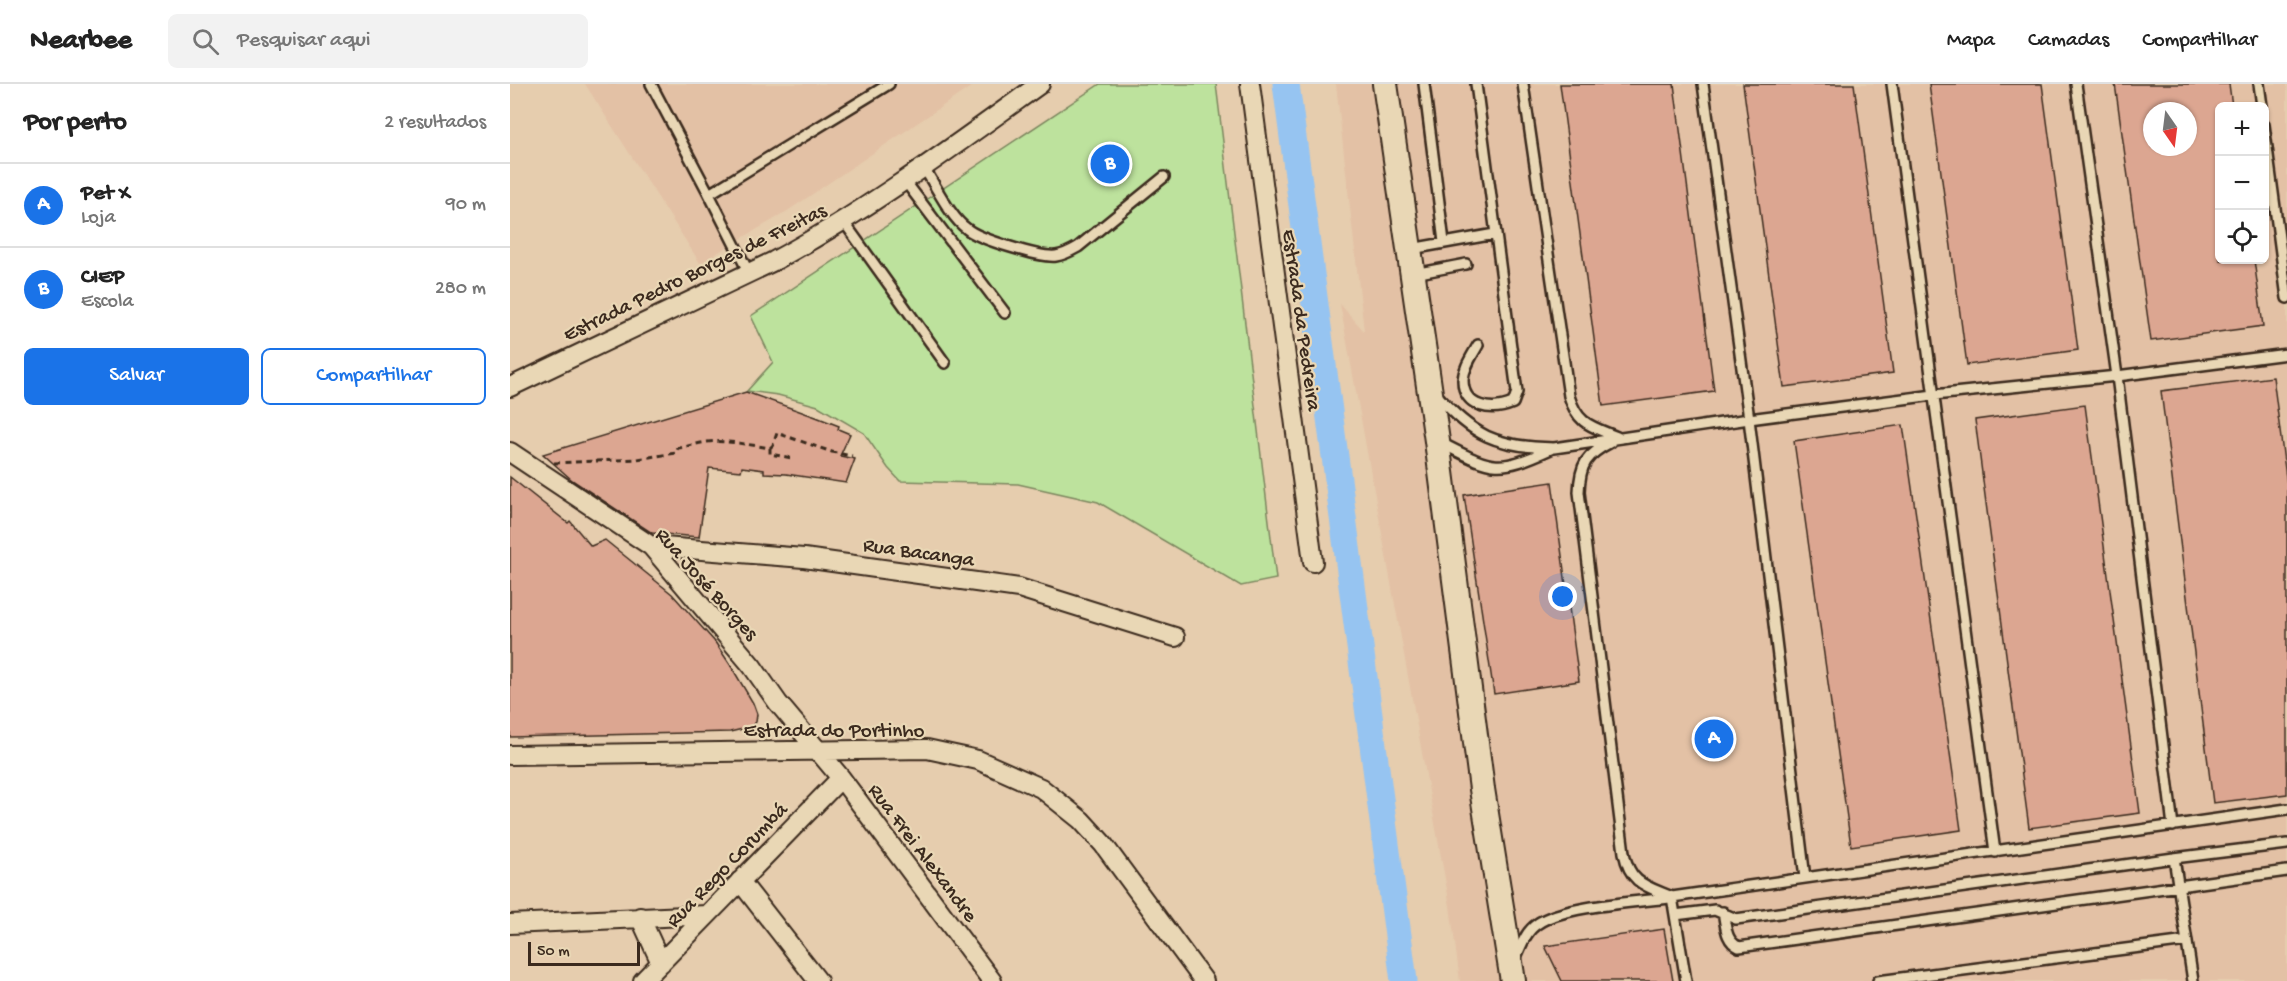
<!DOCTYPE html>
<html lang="pt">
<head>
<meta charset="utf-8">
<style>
	:root { --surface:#fff; --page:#f2f2f2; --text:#222; --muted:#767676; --line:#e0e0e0; --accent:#1a73e8 }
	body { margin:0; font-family:"Gochi Hand",sans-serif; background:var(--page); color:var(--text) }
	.controls { position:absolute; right:18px; top:18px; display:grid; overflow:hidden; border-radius:9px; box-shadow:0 2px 4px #0004 }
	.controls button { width:54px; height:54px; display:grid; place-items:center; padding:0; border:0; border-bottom:2px solid var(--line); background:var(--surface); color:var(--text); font:30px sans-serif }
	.compass { position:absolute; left:1633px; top:18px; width:54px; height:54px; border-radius:50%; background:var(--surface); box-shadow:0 2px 4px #0004; rotate:166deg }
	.scale { position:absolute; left:18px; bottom:15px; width:112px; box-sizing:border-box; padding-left:6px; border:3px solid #3b2a1e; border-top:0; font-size:16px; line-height:21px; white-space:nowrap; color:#3b2a1e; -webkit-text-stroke:4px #e9d7b5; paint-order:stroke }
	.you { position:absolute; left:1053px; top:513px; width:21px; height:21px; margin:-15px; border:4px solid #fff; border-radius:50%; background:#1a73e8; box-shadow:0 0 0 9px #1a73e833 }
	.badge { display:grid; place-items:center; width:39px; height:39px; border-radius:50%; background:var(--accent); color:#fff; font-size:20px; font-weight:700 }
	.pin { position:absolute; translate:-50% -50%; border:3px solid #fff; box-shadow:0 2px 6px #0006 }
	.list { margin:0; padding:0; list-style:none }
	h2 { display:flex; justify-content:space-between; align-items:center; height:78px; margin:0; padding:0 24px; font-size:26px }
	h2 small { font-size:20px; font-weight:400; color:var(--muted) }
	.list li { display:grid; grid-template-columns:39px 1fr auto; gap:18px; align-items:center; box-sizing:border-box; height:84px; padding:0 24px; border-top:2px solid var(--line) }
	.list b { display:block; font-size:22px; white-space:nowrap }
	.list p { margin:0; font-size:20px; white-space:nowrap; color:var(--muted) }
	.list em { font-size:20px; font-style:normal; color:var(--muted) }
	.actions { display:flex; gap:12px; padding:18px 24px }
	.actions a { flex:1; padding:14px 0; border:2px solid var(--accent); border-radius:9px; text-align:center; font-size:21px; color:var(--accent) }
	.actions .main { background:var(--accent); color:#fff }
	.icon { flex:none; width:33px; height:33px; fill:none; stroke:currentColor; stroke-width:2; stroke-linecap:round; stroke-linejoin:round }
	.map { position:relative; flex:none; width:1777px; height:897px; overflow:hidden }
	header { display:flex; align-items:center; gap:36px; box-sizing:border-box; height:84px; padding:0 30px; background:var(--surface); border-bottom:2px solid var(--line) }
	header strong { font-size:28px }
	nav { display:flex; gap:33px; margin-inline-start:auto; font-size:21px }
	.search { width:420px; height:54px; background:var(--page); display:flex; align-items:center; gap:15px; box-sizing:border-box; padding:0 21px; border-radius:9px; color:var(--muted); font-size:22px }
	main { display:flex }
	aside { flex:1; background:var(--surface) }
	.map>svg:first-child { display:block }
</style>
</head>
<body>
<header>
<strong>Nearbee</strong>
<div class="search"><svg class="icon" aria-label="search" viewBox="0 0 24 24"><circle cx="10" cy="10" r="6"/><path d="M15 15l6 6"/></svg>Pesquisar aqui</div>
<nav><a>Mapa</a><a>Camadas</a><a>Compartilhar</a></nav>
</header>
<main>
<aside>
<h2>Por perto<small>2 resultados</small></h2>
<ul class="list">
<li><span class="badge">A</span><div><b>Pet X</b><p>Loja</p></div><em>90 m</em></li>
<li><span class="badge">B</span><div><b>CIEP</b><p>Escola</p></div><em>280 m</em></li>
</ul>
<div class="actions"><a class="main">Salvar</a><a>Compartilhar</a></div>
</aside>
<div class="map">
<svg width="1777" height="897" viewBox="0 0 1777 897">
	<rect width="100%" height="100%" fill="#e6cdae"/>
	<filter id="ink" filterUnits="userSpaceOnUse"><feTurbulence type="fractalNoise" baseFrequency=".0167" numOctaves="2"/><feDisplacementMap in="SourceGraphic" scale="12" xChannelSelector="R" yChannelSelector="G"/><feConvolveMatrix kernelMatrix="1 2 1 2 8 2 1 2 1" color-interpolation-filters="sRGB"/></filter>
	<g filter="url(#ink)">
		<path fill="#e3c1a5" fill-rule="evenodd" d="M75 0H465L273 130 190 179Z
			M826 0H1777V897H950L940 822 830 220 854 247ZM1710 22H1754V176H1710ZM1642 27H1678V63H1642Z"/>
		<path fill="#bde29d" stroke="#7c865e" stroke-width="1.5" d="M590 0H706L766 495 731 502 588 418 508 400 390 397 378 384 354 349 308 322 268 311 237 307 263 278 241 232Z"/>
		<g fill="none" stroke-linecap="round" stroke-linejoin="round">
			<path stroke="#96c4f1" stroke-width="27" d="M776 0 894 897"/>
		</g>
		<path fill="#dca691" stroke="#3b2a1e" stroke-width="1.5" fill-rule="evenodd" d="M1050 0H1164L1204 307 1093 322Z
			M1233 0H1344L1383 289 1274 303Z
			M1419 0H1532L1568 266 1457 281Z
			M1605 0H1719L1722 22H1710V176H1744L1753 242 1641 257ZM1642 27H1678V63H1642Z
			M1763 293 1777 401V710L1703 719 1651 307Z
			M236 308 306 333 329 342 328 345 340 350 330 372 345 375 336 399 276 390 254 389V386L232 383 231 387 199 384 189 453 142 449 62 396 33 370Z
			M1575 321 1630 729 1519 744 1465 336Z
			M1393 341 1451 746 1341 762 1284 357Z
			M0 393 58 439 60 437 81 462 95 456 162 510 205 558 221 582 243 619 247 630 246 638 241 643 220 648 0 653Z
			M1042 398 1069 597 984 610 954 411Z
			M1154 845 1163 897H1052L1035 862Z"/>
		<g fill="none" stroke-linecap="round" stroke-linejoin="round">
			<defs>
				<path id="lane" d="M141 0 199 110
					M914 0 934 158
					M966 0 1007 308 1003 319C982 328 953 324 953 296 954 283 962 272 968 261
					M1013 0 1059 312C1068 341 1081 342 1107 353
					M1193 0 1239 335 1295 794
					M1382 0 1485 768
					M1566 0 1607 292 1663 742
					M1749 0 1752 22
					M1754 41 1777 214
					M414 84C426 102 440 133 457 145 469 155 531 174 546 172 554 171 561 167 568 163L654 93
					M395 97 495 229
					M334 138 435 279
					M901 165 985 150
					M239 189 199 110 379 0
					M904 190 956 180
					M925 309C963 352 986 363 1044 364L1239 335 1424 311 1607 292 1777 270
					M929 358C982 385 986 390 1041 365
					M1101 358C1076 371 1070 380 1069 408L1114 769C1120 800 1136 802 1162 813
					M1664 774 1683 897
					M1213 828C1216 841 1215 857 1229 863L1777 787
					M1165 831 1205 826 1226 835 1664 774 1777 760
					M1005 875C1011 863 1015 848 1027 840 1052 822 1126 818 1159 814
					M1176 897 1162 813 1777 725
					M1368 897 1677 857"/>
				<path id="street" d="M740 0 803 478
					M0 303 264 177C358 126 444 62 530 0
					M0 368 141 462 242 582 268 619 331 694 482 897
					M141 462 294 474 509 504 665 553
					M0 671 417 665 468 676 531 704 571 736 593 760 694 897
					M230 797 308 897
					M130 833 151 879
					M0 840 197 831
					M133 897 331 694"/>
				<path id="secondary" d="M875 0 927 357 972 705 1003 897"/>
			</defs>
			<use href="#lane" stroke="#3b2a1e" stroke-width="14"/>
			<use href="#street" stroke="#3b2a1e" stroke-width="22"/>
			<use href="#secondary" stroke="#3b2a1e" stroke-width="28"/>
			<path stroke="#3b2a1e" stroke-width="3" stroke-dasharray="6 4.5" stroke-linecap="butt" d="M260 364 263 361 267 349 322 368 342 372
				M44 379 127 375 166 369 168 364C178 363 187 359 197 358 217 356 240 361 260 364V370L282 374"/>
			<use href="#lane" stroke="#e9d7b5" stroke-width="9"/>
			<use href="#street" stroke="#e9d7b5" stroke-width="18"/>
			<use href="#secondary" stroke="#e9d7b5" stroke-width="24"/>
		</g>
	</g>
	<g text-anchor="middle" stroke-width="4.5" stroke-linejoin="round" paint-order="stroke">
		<g font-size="21" fill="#3b2a1e" stroke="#e9d7b5">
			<text transform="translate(184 187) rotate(-26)" y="7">Estrada Pedro Borges de Freitas</text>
			<text transform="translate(793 236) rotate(82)" y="7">Estrada da Pedreira</text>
			<text transform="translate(409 467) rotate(8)" y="7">Rua Bacanga</text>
			<text transform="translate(198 499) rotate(48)" y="7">Rua José Borges</text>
			<text x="324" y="652">Estrada do Portinho</text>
			<text transform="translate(414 768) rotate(53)" y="7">Rua Frei Alexandre</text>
			<text transform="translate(216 780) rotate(-46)" y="7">Rua Rego Corumbá</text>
		</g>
	</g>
</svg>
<div class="controls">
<button>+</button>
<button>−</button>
<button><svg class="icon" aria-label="locate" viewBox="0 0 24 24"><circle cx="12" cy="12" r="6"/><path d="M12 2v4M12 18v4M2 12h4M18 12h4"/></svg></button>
</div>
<svg class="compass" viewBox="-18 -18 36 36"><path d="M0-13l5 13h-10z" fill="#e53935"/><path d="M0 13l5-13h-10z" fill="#767676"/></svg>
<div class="scale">50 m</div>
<div class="you"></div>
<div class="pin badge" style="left:1204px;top:655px">A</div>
<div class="pin badge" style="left:600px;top:80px">B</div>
</div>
</main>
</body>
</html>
